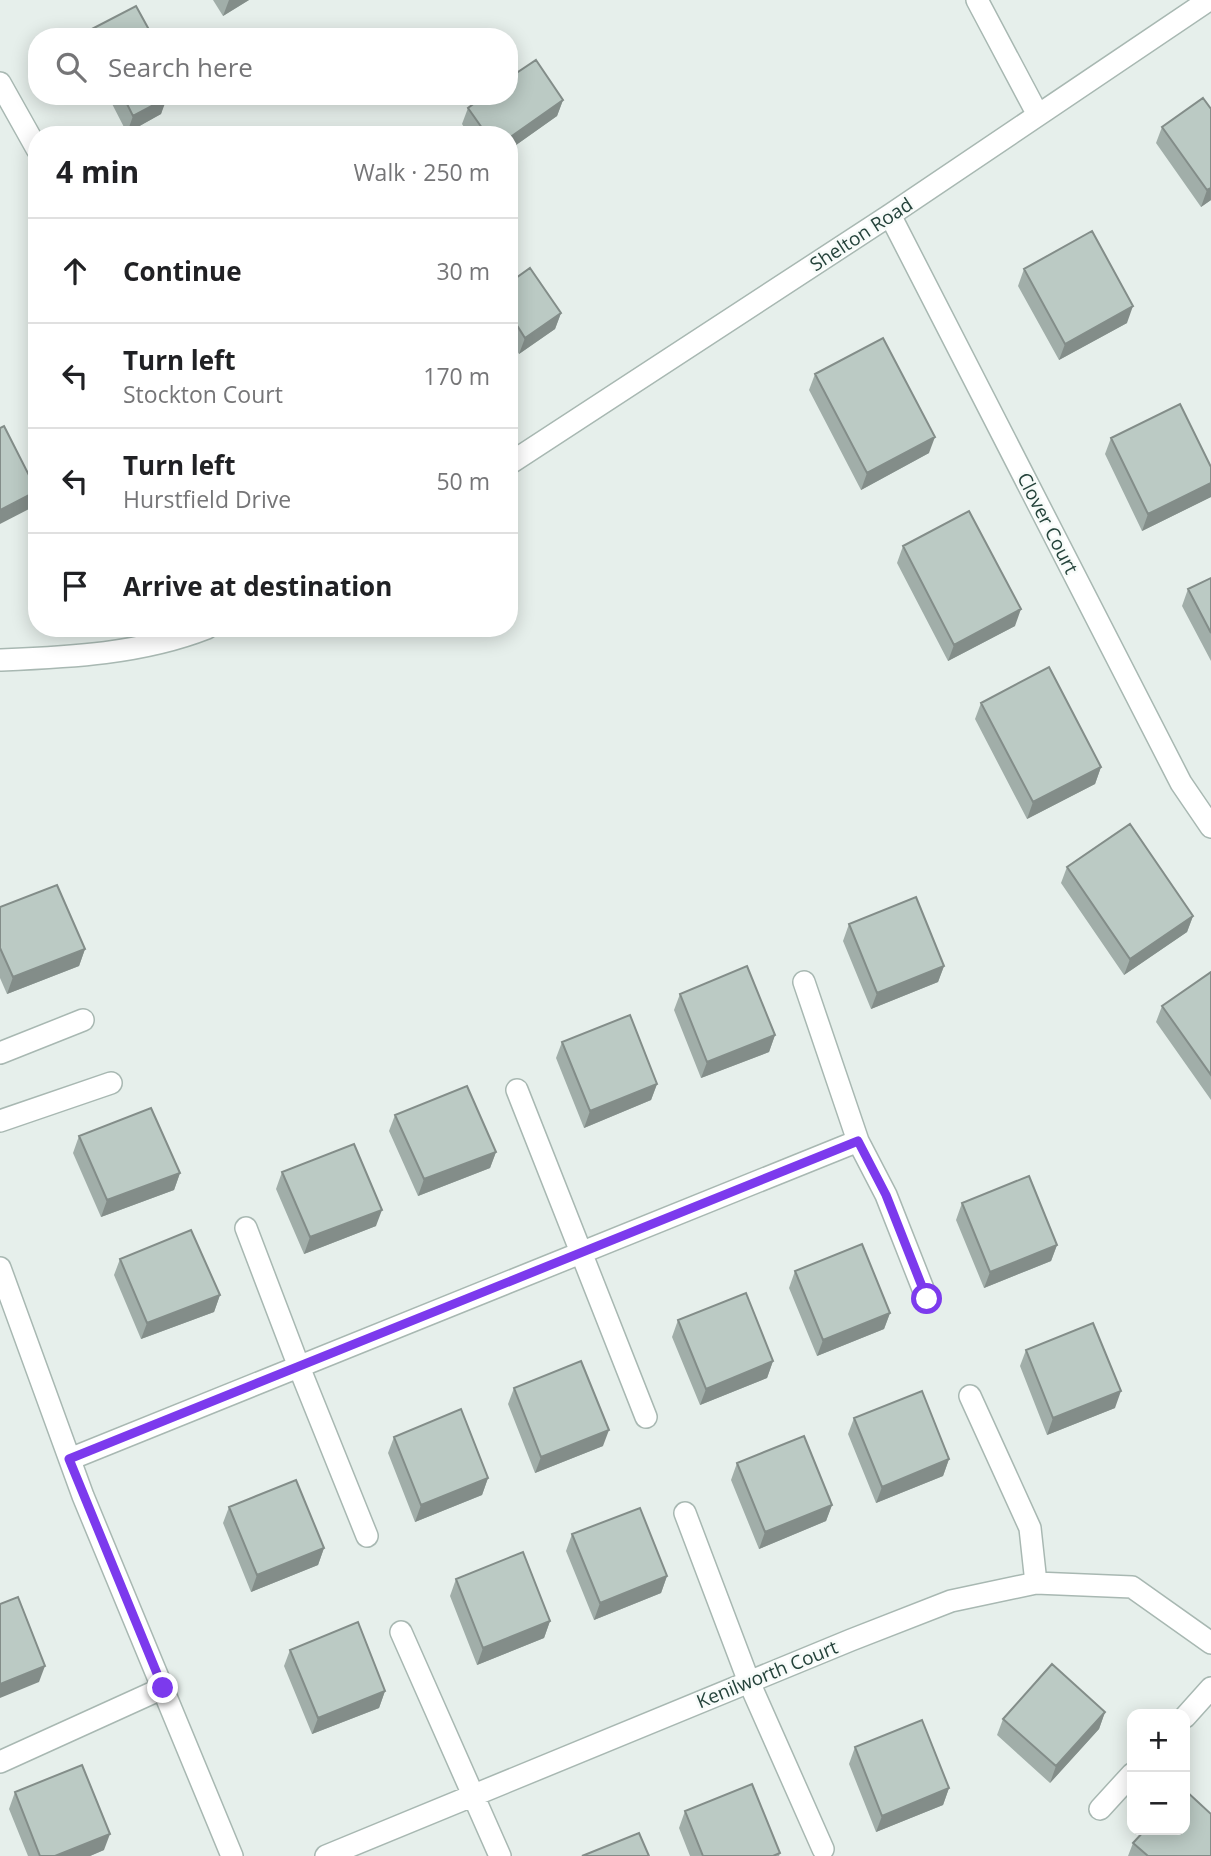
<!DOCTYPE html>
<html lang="en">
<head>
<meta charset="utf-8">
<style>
	:root { --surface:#fff; --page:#f6f6f6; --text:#202124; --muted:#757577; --line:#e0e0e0 }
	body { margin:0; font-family:"Open Sans",sans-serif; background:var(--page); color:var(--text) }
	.controls { position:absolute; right:21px; bottom:21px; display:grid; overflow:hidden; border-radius:14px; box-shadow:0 4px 18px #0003 }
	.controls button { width:63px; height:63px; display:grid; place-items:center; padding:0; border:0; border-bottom:2px solid var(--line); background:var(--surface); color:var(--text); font:35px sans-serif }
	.stop { position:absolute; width:21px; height:21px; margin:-16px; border:5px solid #7c3aed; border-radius:50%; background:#fff }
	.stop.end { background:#7c3aed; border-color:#fff; box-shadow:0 2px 7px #0008 }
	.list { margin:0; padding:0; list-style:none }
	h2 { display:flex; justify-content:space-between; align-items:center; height:91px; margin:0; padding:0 28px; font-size:30px }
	h2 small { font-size:23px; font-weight:400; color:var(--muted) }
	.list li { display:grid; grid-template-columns:46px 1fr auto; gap:21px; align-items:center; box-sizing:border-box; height:105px; padding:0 28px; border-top:2px solid var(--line) }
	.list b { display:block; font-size:26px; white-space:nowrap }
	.list p { margin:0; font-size:23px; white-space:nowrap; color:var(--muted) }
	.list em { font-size:23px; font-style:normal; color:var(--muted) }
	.icon { flex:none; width:38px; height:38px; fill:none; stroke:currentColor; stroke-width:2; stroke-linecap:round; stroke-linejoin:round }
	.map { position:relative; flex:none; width:1211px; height:1856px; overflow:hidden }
	.search { position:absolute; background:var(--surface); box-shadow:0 4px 18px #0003; left:28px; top:28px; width:490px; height:77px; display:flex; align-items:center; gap:18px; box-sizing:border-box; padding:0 24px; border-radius:28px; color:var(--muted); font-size:26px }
	.panel { position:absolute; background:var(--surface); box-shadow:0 4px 18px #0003; left:28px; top:126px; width:490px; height:511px; border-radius:28px }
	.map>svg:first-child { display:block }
</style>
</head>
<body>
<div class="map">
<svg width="1211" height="1856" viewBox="0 0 1211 1856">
	<rect width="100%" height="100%" fill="#e6efeb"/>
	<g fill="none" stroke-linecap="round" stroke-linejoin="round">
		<defs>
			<path id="minor" d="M977 0 1038 115
				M0 83 37 149
				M890 215 1181 783 1211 827
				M509 464 890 215 1209 0
				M0 660C69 657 141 654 207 628
				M804 982 858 1141 886 1195 927 1299
				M0 1053 83 1020
				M517 1090 646 1417
				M0 1121 111 1083
				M246 1228 299 1367 367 1536
				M0 1268 83 1496 232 1856
				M970 1396 1030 1528 1036 1583
				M70 1459 858 1141
				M685 1513 749 1682 823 1849
				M401 1632 500 1856
				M1185 1717 1211 1688
				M0 1762 163 1688
				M1100 1809 1132 1774
				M326 1856 851 1640 951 1601 1036 1583 1132 1587 1211 1643"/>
		</defs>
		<use href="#minor" stroke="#a8b8b2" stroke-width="24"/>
		<use href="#minor" stroke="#fff" stroke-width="21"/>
	</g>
	<path fill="#a1aea9" d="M213 0H249L223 16Z
		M108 96H166L161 114 127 133Z
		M1203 98 1211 200 1201 207 1156 143 1162 127Z
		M563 100 557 116 509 150V135H469L462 124 468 108Z
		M1024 269 1127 323 1059 360 1018 286Z
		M509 283 561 313 555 329 519 354 512 343Z
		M815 374 929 453 861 490 809 390Z
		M1111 438 1211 467V497L1142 531 1105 454Z
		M903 546 1015 626 948 661 897 563Z
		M1211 578V661L1182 606 1188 589Z
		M981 703 1101 767 1095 784 1027 819 975 719Z
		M1067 867 1193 916 1187 932 1124 975 1061 883Z
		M0 907 85 949 79 966 7 994 0 978Z
		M849 924 944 966 938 982 871 1009 843 941Z
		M1211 972V1100L1156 1022 1162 1006Z
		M680 994 775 1035 769 1052 701 1078 674 1010Z
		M562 1042 657 1084 651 1100 584 1128 556 1058Z
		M395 1115 496 1152 490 1168 418 1196 389 1131Z
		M79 1136 180 1173 174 1190 101 1217 73 1153Z
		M282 1172 376 1226 304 1254 276 1189Z
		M962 1203 1057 1245 1051 1261 984 1288 956 1220Z
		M120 1259 220 1295 214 1312 141 1339 114 1275Z
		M795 1271 890 1313 884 1329 817 1356 789 1288Z
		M678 1320 773 1361 767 1378 700 1405 672 1337Z
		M1026 1350 1115 1408 1047 1435 1020 1366Z
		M514 1388 603 1446 535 1473 508 1404Z
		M854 1418 949 1459 943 1476 876 1503 848 1434Z
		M394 1437 488 1478 482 1495 415 1522 388 1453Z
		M737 1463 832 1505 826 1521 759 1549 731 1480Z
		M229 1507 324 1548 318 1565 251 1592 223 1523Z
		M572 1534 667 1576 661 1593 594 1620 566 1551Z
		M456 1579 550 1621 544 1638 477 1665 450 1596Z
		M290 1650 385 1691 379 1708 312 1734 284 1666Z
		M1105 1712 1099 1729 1050 1783 997 1735 1003 1719Z
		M855 1747 949 1788 943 1805 876 1832 849 1764Z
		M15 1792 104 1850 90 1856H28L9 1809Z
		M685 1811 780 1853 779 1856H690L679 1828Z
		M1133 1843 1211 1856H1128Z"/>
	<path fill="#838d89" d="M229 0H249L223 16Z
		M167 98 161 114 127 133 133 116Z
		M563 100 557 116 509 150V138Z
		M1211 188V200L1201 207 1207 190Z
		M1133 306 1127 323 1059 360 1065 344Z
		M561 313 555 329 519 354 525 338Z
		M518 327 512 343 509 345V333Z
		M935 437 929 453 861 490 867 473Z
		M1211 483V497L1142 531 1148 514Z
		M37 491 31 508 0 524V510Z
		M1021 609 1015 626 948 661 954 645Z
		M1101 767 1095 784 1027 819 1033 802Z
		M1193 916 1187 932 1124 975 1130 959Z
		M85 949 79 966 7 994 13 977Z
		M944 966 938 982 871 1009 877 993Z
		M775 1035 769 1052 701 1078 707 1062Z
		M657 1084 651 1100 584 1128 590 1111Z
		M496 1152 490 1168 418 1196 424 1179Z
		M180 1173 174 1190 101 1217 107 1200Z
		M382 1210 376 1226 304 1254 310 1237Z
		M1057 1245 1051 1261 984 1288 990 1272Z
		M220 1295 214 1312 141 1339 147 1323Z
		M890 1313 884 1329 817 1356 823 1340Z
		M773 1361 767 1378 700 1405 706 1389Z
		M1121 1391 1115 1408 1047 1435 1053 1418Z
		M609 1430 603 1446 535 1473 541 1457Z
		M949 1459 943 1476 876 1503 882 1487Z
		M488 1478 482 1495 415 1522 421 1505Z
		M832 1505 826 1521 759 1549 765 1532Z
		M324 1548 318 1565 251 1592 257 1575Z
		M667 1576 661 1593 594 1620 600 1603Z
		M550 1621 544 1638 477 1665 483 1648Z
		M45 1666 39 1682 0 1698V1684Z
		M385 1691 379 1708 312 1734 318 1718Z
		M1105 1712 1099 1729 1050 1783 1056 1766Z
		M949 1788 943 1805 876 1832 882 1816Z
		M110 1834 104 1850 90 1856H55Z"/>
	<path fill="#bbcac4" stroke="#838d89" stroke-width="2" d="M136 6 153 37H91L88 31Z
		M536 60 563 100 509 138V135H487L468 108 484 96H509V78Z
		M123 96H166L167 98 133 116Z
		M1203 98 1211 109V188L1207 190 1162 127Z
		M1092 231 1133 306 1065 344 1024 269Z
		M530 268 561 313 525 338 518 327 509 333V283Z
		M883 338 935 437 867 473 815 374Z
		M1180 404 1211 467V483L1148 514 1111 438Z
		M4 426 37 491 0 510V428Z
		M969 511 1021 609 954 645 903 546Z
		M1211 578V633L1188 589Z
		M1049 667 1101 767 1033 802 981 703Z
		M1130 824 1193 916 1130 959 1067 867Z
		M57 885 85 949 13 977 0 948V907Z
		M916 897 944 966 877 993 849 924Z
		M747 966 775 1035 707 1062 680 994Z
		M1211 972V1075L1162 1006Z
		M630 1015 657 1084 590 1111 562 1042Z
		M467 1086 496 1152 424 1179 395 1115Z
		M151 1108 180 1173 107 1200 79 1136Z
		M354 1144 382 1210 310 1237 282 1172Z
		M1029 1176 1057 1245 990 1272 962 1203Z
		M191 1230 220 1295 147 1323 120 1259Z
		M862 1244 890 1313 823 1340 795 1271Z
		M746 1293 773 1361 706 1389 678 1320Z
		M1093 1323 1121 1391 1053 1418 1026 1350Z
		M581 1361 609 1430 541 1457 514 1388Z
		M922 1391 949 1459 882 1487 854 1418Z
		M461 1409 488 1478 421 1505 394 1437Z
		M804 1436 832 1505 765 1532 737 1463Z
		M296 1480 324 1548 257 1575 229 1507Z
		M640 1508 667 1576 600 1603 572 1534Z
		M523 1552 550 1621 483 1648 456 1579Z
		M18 1597 45 1666 0 1684V1604Z
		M358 1622 385 1691 318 1718 290 1650Z
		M1052 1664 1105 1712 1056 1766 1003 1719Z
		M922 1720 949 1788 882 1816 855 1747Z
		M82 1765 110 1834 55 1856H40L15 1792Z
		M752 1784 780 1853 773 1856H703L685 1811Z
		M1185 1790 1211 1814V1856H1148L1133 1843 1145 1830H1185Z
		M639 1833 649 1856H582Z"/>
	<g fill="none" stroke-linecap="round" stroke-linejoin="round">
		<path stroke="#7c3aed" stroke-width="9" d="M163 1688 69 1459 858 1141 886 1195 927 1299"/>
	</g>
	<g text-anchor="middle" stroke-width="5" stroke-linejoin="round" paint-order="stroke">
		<g font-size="19" fill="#24423a" stroke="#f7fbf9">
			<text transform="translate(861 234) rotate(-33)" y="7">Shelton Road</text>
			<text transform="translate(1048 523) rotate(63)" y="7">Clover Court</text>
			<text transform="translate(767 1674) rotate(-22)" y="7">Kenilworth Court</text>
		</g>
	</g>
</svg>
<div class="controls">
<button>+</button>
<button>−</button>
</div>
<div class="stop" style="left:927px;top:1299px"></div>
<div class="stop end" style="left:163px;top:1688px"></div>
<div class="search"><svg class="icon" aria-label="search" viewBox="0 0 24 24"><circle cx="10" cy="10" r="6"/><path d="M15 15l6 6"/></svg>Search here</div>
<section class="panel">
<h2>4 min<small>Walk · 250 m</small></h2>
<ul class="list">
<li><svg class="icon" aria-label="ahead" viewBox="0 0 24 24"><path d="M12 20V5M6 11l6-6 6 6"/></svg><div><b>Continue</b></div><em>30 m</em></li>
<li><svg class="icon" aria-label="left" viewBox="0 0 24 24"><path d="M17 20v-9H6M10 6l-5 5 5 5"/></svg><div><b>Turn left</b><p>Stockton Court</p></div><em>170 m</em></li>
<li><svg class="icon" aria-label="left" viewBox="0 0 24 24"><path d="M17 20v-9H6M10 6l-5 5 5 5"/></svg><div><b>Turn left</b><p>Hurstfield Drive</p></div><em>50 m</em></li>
<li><svg class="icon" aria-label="arrive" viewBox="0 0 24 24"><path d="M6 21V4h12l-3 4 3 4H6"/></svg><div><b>Arrive at destination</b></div></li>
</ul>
</section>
</div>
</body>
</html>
